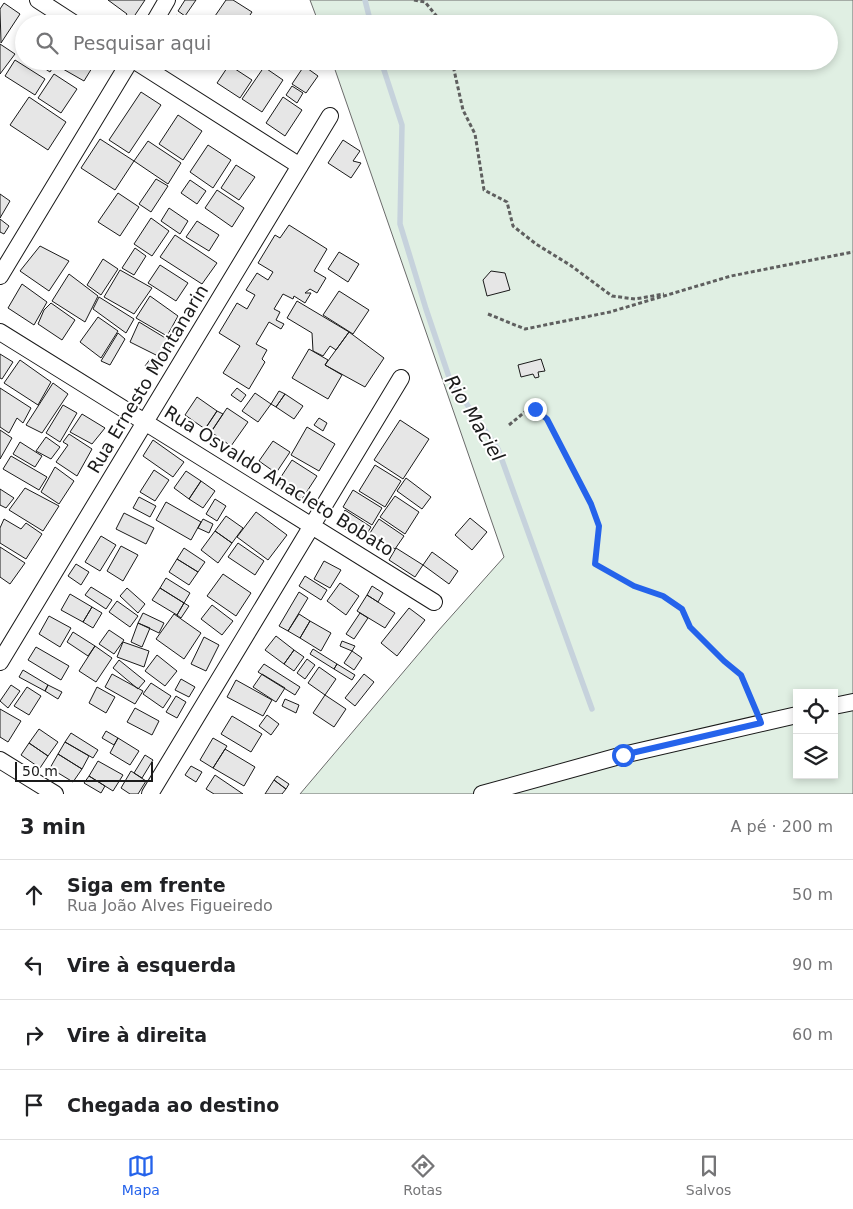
<!DOCTYPE html>
<html lang="pt">
<head>
<meta charset="utf-8">
<style>
	:root { --surface:#fff; --page:#f2f2f2; --text:#202124; --muted:#757577; --line:#e0e0e0; --accent:#2563eb }
	body { margin:0; font-family:"DejaVu Sans",sans-serif; background:var(--page); color:var(--text) }
	.controls { position:absolute; right:15px; bottom:15px; display:grid; overflow:hidden; border-radius:0px; box-shadow:0 2px 8px #0003 }
	.controls button { width:45px; height:45px; display:grid; place-items:center; padding:0; border:0; border-bottom:1px solid var(--line); background:var(--surface); color:var(--text); font:25px sans-serif }
	.scale { position:absolute; left:15px; bottom:12px; width:138px; box-sizing:border-box; padding-left:5px; border:2px solid #1a1a1a; border-top:0; font-size:14px; line-height:18px; white-space:nowrap; color:#1a1a1a; -webkit-text-stroke:4px #fff; paint-order:stroke }
	.stop { position:absolute; width:15px; height:15px; margin:-11px; border:4px solid #2563eb; border-radius:50%; background:#fff }
	.stop.end { background:#2563eb; border-color:#fff; box-shadow:0 1px 5px #0008 }
	.list { margin:0; padding:0; list-style:none }
	h2 { display:flex; justify-content:space-between; align-items:center; height:65px; margin:0; padding:0 20px; font-size:21px }
	h2 small { font-size:16px; font-weight:400; color:var(--muted) }
	.list li { display:grid; grid-template-columns:32px 1fr auto; gap:15px; align-items:center; box-sizing:border-box; height:70px; padding:0 20px; border-top:1px solid var(--line) }
	.list b { display:block; font-size:19px; white-space:nowrap }
	.list p { margin:0; font-size:16px; white-space:nowrap; color:var(--muted) }
	.list em { font-size:16px; font-style:normal; color:var(--muted) }
	.icon { flex:none; width:28px; height:28px; fill:none; stroke:currentColor; stroke-width:2; stroke-linecap:round; stroke-linejoin:round }
	.map { position:relative; flex:none; width:853px; height:794px; overflow:hidden }
	.search { position:absolute; background:var(--surface); box-shadow:0 2px 8px #0003; left:15px; right:15px; top:15px; height:55px; display:flex; align-items:center; gap:12px; box-sizing:border-box; padding:0 18px; border-radius:28px; color:var(--muted); font-size:19px }
	.sheet { height:345px; background:var(--surface) }
	nav { display:flex; justify-content:space-around; align-items:center; box-sizing:border-box; height:70px; border-top:1px solid var(--line); background:var(--surface); font-size:14px; color:var(--muted) }
	nav a { display:grid; justify-items:center; gap:2px }
	nav .on { color:var(--accent) }
	.map>svg:first-child { display:block }
</style>
</head>
<body>
<div class="map">
<svg width="853" height="794" viewBox="0 0 853 794">
	<rect width="100%" height="100%" fill="#fff"/>
	<path fill="#e0efe3" stroke="#6a6a6a" fill-rule="evenodd" d="M310 0H853V794H300L438 631 504 557 332 61H829V24H319ZM797 693H834V775H797Z"/>
	<g fill="none" stroke-linecap="round" stroke-linejoin="round">
		<path stroke="#c6d2dc" stroke-width="5.5" d="M365 0 371 24
			M381 61 402 125 400 224 426 309 450 380 498 449 592 709"/>
	</g>
	<path fill="#e6e6e6" stroke="#1a1a1a" d="M108 0H145L129 24H121L127 14Z
		M185 0H196L185 16 178 11Z
		M226 0H233L252 12 244 24H226L215 16Z
		M4 3 20 14 1 43 0 9Z
		M176 15 184 21 182 24H170Z
		M0 44 15 54 0 74Z
		M15 60 45 79 35 95 5 76Z
		M33 61H57L50 72Z
		M67 61H92L95 63 84 81 63 69Z
		M229 65 252 80 240 98 217 83Z
		M304 66 318 76 306 93 292 84Z
		M264 67 283 80 262 112 242 99Z
		M54 74 77 89 61 113 38 98Z
		M292 86 303 93 297 103 286 95Z
		M141 92 161 105 129 153 109 140Z
		M29 97 66 122 48 150 10 125Z
		M283 97 302 110 285 136 266 123Z
		M178 115 202 131 183 160 159 144Z
		M100 139 134 161 115 190 81 168Z
		M343 140 360 151 353 161 361 163 351 178 328 163Z
		M148 141 181 163 168 184 134 161Z
		M208 145 231 160 213 188 190 172Z
		M236 165 255 177 239 200 221 188Z
		M156 179 168 186 151 212 139 204Z
		M190 180 206 191 197 204 181 193Z
		M217 190 244 208 232 227 205 208Z
		M118 193 139 207 120 236 98 222Z
		M0 194 10 201 0 218Z
		M169 208 188 221 180 234 161 221Z
		M151 218 169 231 152 256 134 244Z
		M0 219 9 226 4 234 0 232Z
		M197 221 219 235 209 251 186 237Z
		M289 225 327 249 314 271 326 278 317 293 310 289 305 293H311L305 303 294 296 293 299 283 294 274 309 280 312 276 320 284 324 281 329 269 322 256 344 267 350 262 359 265 362 249 389 223 373 240 346 219 333 237 303 247 309 255 295 246 290 257 273 268 280 273 272 258 263 275 235 280 238Z
		M175 235 217 263 202 284 160 257Z
		M40 246 69 261 49 291 20 271Z
		M135 248 146 256 134 275 122 268Z
		M339 252 359 264 348 282 328 269Z
		M103 259 118 269 101 295 87 285Z
		M160 265 188 283 176 301 148 283Z
		M120 270 152 288 134 314 104 297Z
		M491 271 505 273 510 290 487 296 483 280Z
		M69 274 98 296 85 322 52 301Z
		M22 284 47 302 34 325 8 308Z
		M339 291 369 310 353 334 323 315Z
		M150 296 178 316 167 336 136 318Z
		M99 297 134 319 126 333 93 309Z
		M297 301 349 332 336 350 330 346 323 356 313 351 312 333 287 318Z
		M51 303 75 320 62 340 38 324 44 310Z
		M98 317 118 331 101 358 80 342Z
		M139 322 172 342 164 359 130 342Z
		M349 332 384 358 365 387 325 365Z
		M118 333 125 339 110 365 101 361Z
		M309 349 328 360 325 365 342 375 328 399 292 378Z
		M0 354 13 362 2 379 0 378Z
		M157 357 162 361 153 372 145 366 151 358 155 361Z
		M541 359 545 371 538 372 539 377 535 378 533 374 521 377 518 365Z
		M20 360 51 382 38 405 4 383Z
		M53 383 68 394 42 433 26 425Z
		M0 388 31 408 23 423 17 418 9 433 0 427Z
		M237 388 246 395 241 402 231 395Z
		M279 391 285 394 276 407 271 404Z
		M255 393 271 404 258 422 242 411Z
		M285 394 303 406 294 419 276 407Z
		M197 397 217 411 205 429 185 415Z
		M63 405 77 413 60 442 46 433Z
		M227 408 248 422 231 446 211 432Z
		M217 411 223 414 211 432 205 429Z
		M82 414 105 428 92 444 70 432Z
		M319 418 327 423 323 431 314 425Z
		M400 420 429 439 403 479 374 460Z
		M307 427 335 444 319 471 291 455Z
		M0 430 12 438 0 459Z
		M69 434 92 449 77 476 56 462 68 445 63 442Z
		M46 437 60 447 51 459 36 451Z
		M153 440 184 462 173 477 143 456Z
		M273 441 290 452 276 473 259 461Z
		M20 442 42 456 35 467 13 454Z
		M11 456 47 477 39 490 3 469Z
		M292 460 317 476 302 499 277 483Z
		M375 465 401 481 385 507 359 491Z
		M55 467 74 481 59 504 41 492Z
		M154 470 169 480 155 501 140 492Z
		M186 471 201 481 189 499 174 488Z
		M406 478 431 497 422 509 397 491Z
		M201 481 215 491 203 508 189 499Z
		M25 488 59 506 43 531 9 510Z
		M0 489 14 498 6 508 0 505Z
		M353 490 382 508 372 525 343 507Z
		M395 496 419 512 405 534 380 517Z
		M139 497 156 506 150 517 133 508Z
		M215 499 226 506 217 521 206 514Z
		M166 502 201 522 191 540 156 520Z
		M345 510 371 527 363 540 337 524Z
		M256 512 287 535 268 560 237 537Z
		M124 513 154 528 146 544 116 529Z
		M226 516 243 528 232 543 215 531Z
		M470 518 487 532 472 550 455 535Z
		M4 519 21 529 26 523 42 534 26 559 0 543V528Z
		M203 519 213 524 209 533 198 528Z
		M379 519 404 536 395 549 370 533Z
		M215 531 232 543 218 563 201 550Z
		M101 536 116 545 100 571 85 562Z
		M238 543 264 561 255 575 228 557Z
		M121 546 138 555 123 581 107 571Z
		M0 547 25 563 10 584 0 577Z
		M184 548 205 562 198 572 177 559Z
		M396 548 423 565 415 577 389 560Z
		M432 552 458 571 449 584 423 565Z
		M177 559 198 572 189 585 169 572Z
		M324 561 341 570 330 588 314 579Z
		M76 564 89 572 81 585 68 576Z
		M223 574 251 593 236 616 207 596Z
		M305 576 327 590 321 600 299 586Z
		M166 578 190 593 184 603 160 588Z
		M340 583 359 596 346 615 327 601Z
		M372 586 383 593 378 602 367 595Z
		M91 587 112 600 106 609 85 595Z
		M127 588 145 604 138 613 120 596Z
		M160 588 184 603 177 615 152 600Z
		M299 592 308 598 288 631 279 626Z
		M70 594 92 607 83 622 61 610Z
		M367 595 395 613 385 628 357 611Z
		M117 601 138 616 130 627 109 612Z
		M184 603 189 606 181 618 177 615Z
		M212 605 233 621 222 635 201 619Z
		M92 607 102 613 93 628 83 622Z
		M409 608 425 620 397 656 381 643Z
		M143 613 164 623 159 633 138 623Z
		M360 613 368 618 354 639 346 634Z
		M174 614 201 633 184 659 156 639Z
		M299 614 310 621 300 638 288 631Z
		M49 616 71 628 60 647 39 634Z
		M310 621 331 633 321 651 300 638Z
		M138 623 150 628 142 647 131 642Z
		M109 630 124 640 114 654 99 644Z
		M73 632 95 646 88 656 67 642Z
		M276 636 294 650 284 664 265 650Z
		M204 637 219 645 206 671 191 664Z
		M342 641 355 646 352 651 340 646Z
		M123 642 149 651 144 667 117 657Z
		M95 646 112 658 96 682 79 671Z
		M36 647 69 666 61 680 28 660Z
		M313 649 337 664 334 669 310 654Z
		M294 650 304 657 294 671 284 664Z
		M352 651 362 658 354 670 344 663Z
		M157 655 177 671 165 686 145 671Z
		M307 659 315 665 305 679 297 673Z
		M119 660 145 681 138 689 113 668Z
		M264 664 300 687 295 695 258 672Z
		M337 664 355 675 352 680 334 669Z
		M319 667 336 679 325 695 308 683Z
		M23 670 48 685 45 691 19 677Z
		M112 674 143 691 135 704 105 687Z
		M262 674 285 688 276 702 253 687Z
		M364 674 374 682 355 706 345 698Z
		M181 679 195 687 189 697 175 690Z
		M236 680 272 700 263 716 227 697Z
		M151 683 171 696 163 708 143 694Z
		M11 685 20 691 8 708 0 701Z
		M48 685 62 692 58 699 45 691Z
		M27 687 41 696 29 715 14 706Z
		M97 687 115 697 106 713 89 703Z
		M325 695 346 709 334 727 313 713Z
		M176 696 186 702 177 718 166 712Z
		M285 699 299 705 296 713 282 706Z
		M135 708 159 721 152 735 127 722Z
		M0 709 21 721 8 742 0 737Z
		M267 715 279 724 271 735 259 726Z
		M232 716 262 734 251 752 221 734Z
		M39 729 58 742 48 756 29 743Z
		M106 731 118 738 114 745 102 738Z
		M71 733 98 750 93 758 65 742Z
		M118 738 139 751 130 765 110 753Z
		M213 738 227 746 213 768 200 760Z
		M65 742 89 756 82 769 58 754Z
		M29 743 48 756 40 768 21 755Z
		M225 749 255 767 244 786 213 768Z
		M58 754 82 769 73 782 50 768Z
		M145 755 153 760 142 778 134 773Z
		M98 761 123 775 113 791 89 776Z
		M191 766 202 772 196 782 185 775Z
		M131 771 146 781 138 794H130L121 788Z
		M215 775 243 794H214L206 789Z
		M89 776 105 786 101 793 84 783Z
		M277 776 289 784 286 789 274 780Z
		M274 780 286 789 282 794H265Z"/>
	<g fill="none" stroke-linecap="round" stroke-linejoin="round">
		<defs>
			<path id="minor" d="M38 0 75 24
				M153 24 167 0
				M135 61 300 166
				M0 276 130 61
				M0 332 434 602
				M0 662 330 116
				M834 706 853 702
				M0 760 55 794
				M150 794 401 378
				M482 794 623 755 797 715"/>
		</defs>
		<use href="#minor" stroke="#1a1a1a" stroke-width="18"/>
		<path stroke="#5f5f5f" stroke-width="3" stroke-dasharray="4 2.5" stroke-linecap="butt" d="M414 0 425 2 443 24
			M452 61 463 110 475 134 484 190 507 202 513 226 536 244 570 265 612 296 635 299 664 294
			M488 314 525 329 610 312 731 276 853 252
			M509 425 526 411 535 409 547 419 591 504 599 526 595 564 634 586 663 596 682 609 690 627 724 661 741 675 756 709"/>
		<use href="#minor" stroke="#fff" stroke-width="16"/>
	</g>
	<g fill="none" stroke-linecap="round" stroke-linejoin="round">
		<path stroke="#2563eb" stroke-width="6" d="M535 409 547 419 591 504 599 526 595 564 634 586 663 596 682 609 690 627 724 661 741 675 760 720 761 723 623 755"/>
	</g>
	<g text-anchor="middle" stroke-width="4" stroke-linejoin="round" paint-order="stroke">
		<g font-size="18" fill="#1a1a1a" stroke="#fff">
			<text transform="translate(148 379) rotate(-59)" y="6">Rua Ernesto Montanarin</text>
			<text transform="translate(279 481) rotate(32)" y="6">Rua Osvaldo Anacleto Bobato</text>
		</g>
		<g font-size="19" font-style="italic" fill="#1a1a1a" stroke="#fff">
			<text transform="translate(475 418) rotate(59)" y="7">Rio Maciel</text>
		</g>
	</g>
</svg>
<div class="controls">
<button><svg class="icon" aria-label="locate" viewBox="0 0 24 24"><circle cx="12" cy="12" r="6"/><path d="M12 2v4M12 18v4M2 12h4M18 12h4"/></svg></button>
<button><svg class="icon" aria-label="layers" viewBox="0 0 24 24"><path d="M12 4l9 5-9 5-9-5zM3 14l9 5 9-5"/></svg></button>
</div>
<div class="scale">50 m</div>
<div class="stop" style="left:623px;top:755px"></div>
<div class="stop end" style="left:535px;top:409px"></div>
<div class="search"><svg class="icon" aria-label="search" viewBox="0 0 24 24"><circle cx="10" cy="10" r="6"/><path d="M15 15l6 6"/></svg>Pesquisar aqui</div>
</div>
<section class="sheet">
<h2>3 min<small>A pé · 200 m</small></h2>
<ul class="list">
<li><svg class="icon" aria-label="ahead" viewBox="0 0 24 24"><path d="M12 20V5M6 11l6-6 6 6"/></svg><div><b>Siga em frente</b><p>Rua João Alves Figueiredo</p></div><em>50 m</em></li>
<li><svg class="icon" aria-label="left" viewBox="0 0 24 24"><path d="M17 20v-9H6M10 6l-5 5 5 5"/></svg><div><b>Vire à esquerda</b></div><em>90 m</em></li>
<li><svg class="icon" aria-label="right" viewBox="0 0 24 24"><path d="M7 20v-9h11M14 6l5 5-5 5"/></svg><div><b>Vire à direita</b></div><em>60 m</em></li>
<li><svg class="icon" aria-label="arrive" viewBox="0 0 24 24"><path d="M6 21V4h12l-3 4 3 4H6"/></svg><div><b>Chegada ao destino</b></div></li>
</ul>
</section>
<nav>
<a class="on"><svg class="icon" aria-label="map" viewBox="0 0 24 24"><path d="M3 6l6-2 6 2 6-2v14l-6 2-6-2-6 2zM9 4v14M15 6v14"/></svg>Mapa</a>
<a><svg class="icon" aria-label="directions" viewBox="0 0 24 24"><path d="M12 3l9 9-9 9-9-9zM9 14v-3h6M13 9l2 2-2 2"/></svg>Rotas</a>
<a><svg class="icon" aria-label="saved" viewBox="0 0 24 24"><path d="M7 4h10v16l-5-4-5 4z"/></svg>Salvos</a>
</nav>
</body>
</html>
